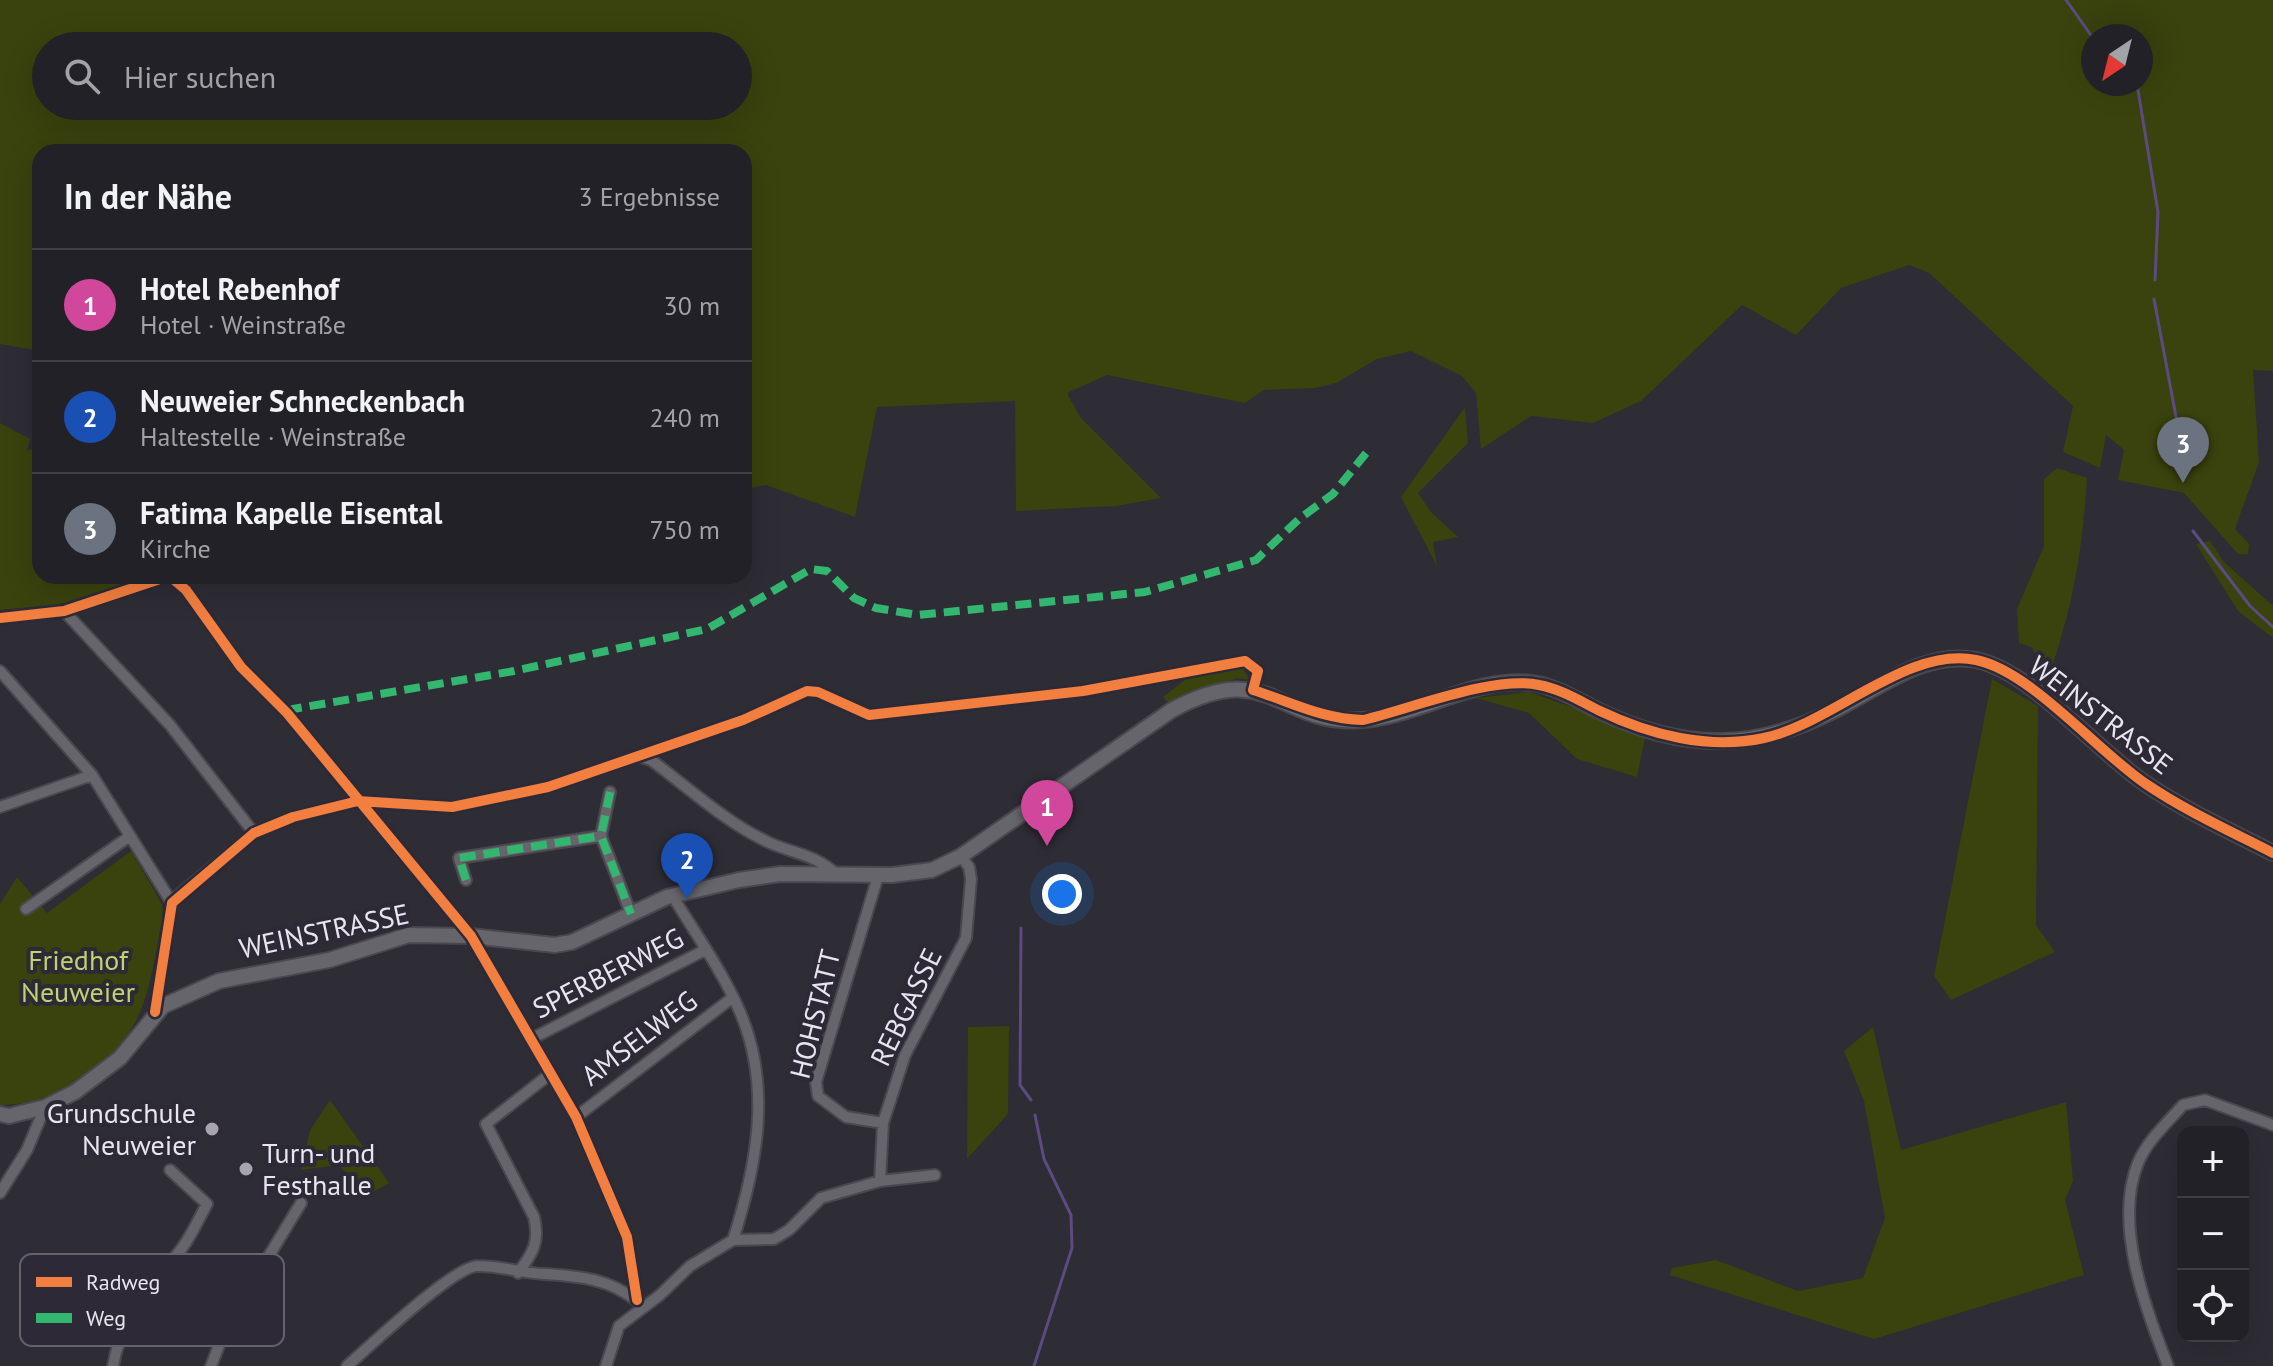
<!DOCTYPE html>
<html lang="de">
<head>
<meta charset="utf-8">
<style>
	:root { --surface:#222127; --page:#2a292f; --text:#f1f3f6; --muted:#a2a3a7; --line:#3f3e44; --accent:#8c9099 }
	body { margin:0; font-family:"PT Sans",sans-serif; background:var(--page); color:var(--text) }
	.controls { position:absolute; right:24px; bottom:24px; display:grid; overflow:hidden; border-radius:16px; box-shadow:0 8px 32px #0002 }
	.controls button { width:72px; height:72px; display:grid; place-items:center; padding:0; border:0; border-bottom:2px solid var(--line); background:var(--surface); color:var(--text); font:40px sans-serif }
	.compass { position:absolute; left:2081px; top:24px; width:72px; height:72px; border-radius:50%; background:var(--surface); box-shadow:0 8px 32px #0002; rotate:215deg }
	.you { position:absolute; left:1062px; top:894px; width:28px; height:28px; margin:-20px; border:6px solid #fff; border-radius:50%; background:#1a73e8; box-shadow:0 0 0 12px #1a73e833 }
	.badge { display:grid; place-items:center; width:52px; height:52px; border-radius:50%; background:var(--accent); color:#fff; font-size:26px; font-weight:700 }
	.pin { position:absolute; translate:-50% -66px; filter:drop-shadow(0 2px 4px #0008) }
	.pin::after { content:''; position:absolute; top:42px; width:28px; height:24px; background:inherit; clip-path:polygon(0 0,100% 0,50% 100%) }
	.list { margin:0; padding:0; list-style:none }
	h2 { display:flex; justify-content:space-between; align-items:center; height:104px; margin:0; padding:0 32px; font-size:34px }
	h2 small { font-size:26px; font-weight:400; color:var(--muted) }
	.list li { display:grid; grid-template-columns:52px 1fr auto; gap:24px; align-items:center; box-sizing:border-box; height:112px; padding:0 32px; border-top:2px solid var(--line) }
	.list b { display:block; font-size:30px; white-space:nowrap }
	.list p { margin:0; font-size:26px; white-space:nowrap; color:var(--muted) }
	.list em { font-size:26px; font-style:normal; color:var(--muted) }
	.icon { flex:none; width:44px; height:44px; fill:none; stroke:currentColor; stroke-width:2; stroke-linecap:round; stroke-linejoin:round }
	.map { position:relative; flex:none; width:2273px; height:1366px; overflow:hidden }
	.search { position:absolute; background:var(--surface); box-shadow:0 8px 32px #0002; left:32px; top:32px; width:720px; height:88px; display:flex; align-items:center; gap:20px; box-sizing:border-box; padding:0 28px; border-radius:44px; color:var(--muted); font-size:30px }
	.panel { position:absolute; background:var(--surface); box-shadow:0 8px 32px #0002; left:32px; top:144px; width:720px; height:440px; border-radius:24px }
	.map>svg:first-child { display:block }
</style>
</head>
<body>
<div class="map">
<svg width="2273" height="1366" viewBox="0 0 2273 1366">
	<rect width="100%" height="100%" fill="#2e2c34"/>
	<path fill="#3a420e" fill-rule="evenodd" d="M0 0H2273V371L2253 370 2259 462 2235 529 2249 544 2248 554H2238L2184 493 2118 480 2124 450 2106 435 2100 468 2063 452 2073 406 1929 273 1909 265 1841 288 1796 335 1742 305 1641 401 1593 423 1531 416 1481 449 1476 393 1462 376 1411 351 1377 359 1336 383 1316 388 1264 390 1245 403 1107 375 1067 393 1080 417 1161 498 1116 506 1016 511 1015 401 877 407 855 517 766 485 744 489V152H40V351L0 344ZM2093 36H2141V84H2093ZM46 46H738V106H46Z
		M1465 407 1468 443 1418 493 1431 512 1458 537 1433 542 1437 566 1401 497Z
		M0 423 30 439 27 450 40 449V576H146L58 605 0 610Z
		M2057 468 2087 478C2082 553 2074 601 2050 673L2031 647 2019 643 2017 609 2044 546V479Z
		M2210 541 2224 562 2273 606V638L2238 611 2196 544Z
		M1242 667 1250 680 1237 678 1170 704 1163 697 1196 671 1211 673Z
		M1992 679 2038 706 2036 925 2055 952 1951 1000 1934 976Z
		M1529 692 1646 733 1637 777 1577 759 1529 713 1476 698Z
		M131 851 162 904 163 917C157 945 153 975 144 1002 126 1059 58 1106 0 1105V904L17 877 47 913Z
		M1009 1026 1008 1114 967 1159 968 1027Z
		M1873 1027 1901 1150 2066 1102 2073 1181 2065 1200 2084 1275 1874 1339 1670 1275 1672 1268 1716 1260 1798 1291 1863 1278 1885 1218 1864 1101 1844 1051Z
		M330 1100 389 1183 366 1196 339 1165 301 1170 310 1130Z"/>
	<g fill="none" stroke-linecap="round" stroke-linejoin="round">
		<path stroke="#5c4b80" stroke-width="3" d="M2066 0 2093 38
			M2137 84 2158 212 2155 280
			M2154 299 2177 422
			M2193 531 2250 606 2273 627
			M1021 928 1020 1085 1031 1100
			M1034 1366 1072 1248 1071 1215 1044 1159 1035 1115"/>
		<defs>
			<path id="street" d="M64 611 170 725 254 833
				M0 618 64 611 163 578 173 579 186 590 241 667 287 713 471 936 576 1117 627 1237 637 1300
				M0 671 92 775 172 903
				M610 792 601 836 631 914
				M0 807 92 775
				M878 876 816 1082 818 1096 846 1117 883 1123
				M466 880 459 858 601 836
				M26 909 130 836
				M155 1012 172 903 179 895 254 833 293 817 358 801 452 807 548 787 639 756 651 760C689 788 726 823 770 843 795 854 817 855 837 875
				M533 1038 705 950
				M576 1117 732 998
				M880 1181 883 1123 905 1055 966 938 971 879 969 867 961 856
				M0 1193 27 1150 45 1107
				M733 1240 774 1239 789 1230 821 1198 880 1181 935 1175
				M518 1273C533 1253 540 1242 534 1217L486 1124 550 1074
				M113 1366C121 1317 154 1286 182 1248 192 1235 199 1218 207 1204L170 1170
				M211 1366 227 1325 301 1203
				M347 1366C369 1347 455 1265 478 1266 500 1266 523 1273 545 1274 579 1276 611 1279 638 1302
				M606 1366 619 1326 660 1295 690 1266 733 1240C757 1165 772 1087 740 1012 723 972 695 933 672 895
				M2168 1366C2146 1309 2113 1224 2138 1163 2147 1141 2167 1123 2183 1105L2205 1100 2273 1125"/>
			<path id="secondary" d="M0 1114 9 1116 45 1107 75 1092 120 1058 163 1006 219 981 329 960 409 935 471 936 555 945 572 942 667 897 739 880 780 874 892 875 932 870 961 856 1172 710C1272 656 1278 727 1362 720 1420 716 1479 673 1538 684 1560 689 1579 701 1599 711 1637 729 1679 742 1721 741 1762 741 1800 728 1837 709 1879 688 1925 650 1976 660 2030 670 2097 751 2146 784 2186 811 2230 831 2273 853"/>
		</defs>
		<use href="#street" stroke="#4a474e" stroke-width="14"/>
		<use href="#secondary" stroke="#4a474e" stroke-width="18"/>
		<use href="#street" stroke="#66656b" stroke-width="10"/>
		<use href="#secondary" stroke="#66656b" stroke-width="14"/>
		<path stroke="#33b770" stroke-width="8" stroke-dasharray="16 8" stroke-linecap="butt" d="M287 713 293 709 514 671 707 629 811 569 827 571 854 598 876 608 918 615 1145 592 1256 560 1299 519 1333 494 1367 452
			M610 792 601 836 631 914
			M466 880 459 858 601 836"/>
		<defs>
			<path id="cycleway" d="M0 618 64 611 163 578 173 579 186 590 241 667 287 713 471 936 576 1117 627 1237 637 1300
				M155 1012 172 903 254 833 293 817 358 801 452 807 548 787 743 720 807 691 818 692 869 715 1083 691 1245 661 1258 671 1253 690C1291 702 1322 719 1363 720 1410 709 1494 675 1539 685 1561 689 1580 701 1600 711 1650 735 1709 750 1764 738 1833 723 1907 646 1976 660 2031 671 2097 751 2146 784 2186 811 2230 831 2273 853"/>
		</defs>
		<use href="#cycleway" stroke="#2d2937" stroke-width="15"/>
		<use href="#cycleway" stroke="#f27e40" stroke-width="10"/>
	</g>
	<g fill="#a7a4ae" stroke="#2d2937" stroke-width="3">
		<circle cx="212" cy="1129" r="8"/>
		<circle cx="246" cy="1169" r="8"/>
	</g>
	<g text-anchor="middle" stroke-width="8" stroke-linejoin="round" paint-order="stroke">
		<g font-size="28" fill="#e8e5ef" stroke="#2d2937">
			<text transform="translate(2101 715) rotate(38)" y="10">WEINSTRASSE</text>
			<text transform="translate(324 931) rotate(-12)" y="10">WEINSTRASSE</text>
			<text transform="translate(608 973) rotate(-27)" y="10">SPERBERWEG</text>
			<text transform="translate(906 1007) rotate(-64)" y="10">REBGASSE</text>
			<text transform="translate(815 1014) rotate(-76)" y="10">HOHSTATT</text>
			<text transform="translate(639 1038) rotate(-37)" y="10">AMSELWEG</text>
		</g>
		<g font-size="28" fill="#bfd171" stroke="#2d2937">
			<text x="78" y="970">Friedhof<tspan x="78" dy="32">Neuweier</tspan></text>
		</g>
		<g font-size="28" fill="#e8e5ef" stroke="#2d2937" text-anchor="end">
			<text x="196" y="1123">Grundschule<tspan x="196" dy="32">Neuweier</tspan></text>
			<text x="262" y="1163" text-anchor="start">Turn- und<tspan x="262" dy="32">Festhalle</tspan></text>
		</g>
	</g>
	<rect x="20" y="1254" width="264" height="92" rx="12" fill="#2d2937" stroke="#65616e" stroke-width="2"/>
	<rect x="36" y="1277" width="36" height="10" fill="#f27e40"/>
	<rect x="36" y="1313" width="36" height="10" fill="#33b770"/>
	<g font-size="22" fill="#e8e5ef">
		<text x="86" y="1290">Radweg</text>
		<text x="86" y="1326">Weg</text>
	</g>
</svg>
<div class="controls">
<button>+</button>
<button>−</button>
<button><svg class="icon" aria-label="locate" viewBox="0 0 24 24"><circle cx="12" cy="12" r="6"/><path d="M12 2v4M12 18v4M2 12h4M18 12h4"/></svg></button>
</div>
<svg class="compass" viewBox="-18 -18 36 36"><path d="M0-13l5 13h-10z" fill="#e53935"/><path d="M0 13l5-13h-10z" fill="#a2a3a7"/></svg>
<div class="you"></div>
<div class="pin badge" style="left:1047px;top:846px;background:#d1479c">1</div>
<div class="pin badge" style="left:687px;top:899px;background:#1a4fb4">2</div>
<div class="pin badge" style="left:2183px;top:483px;background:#6b7280">3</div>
<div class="search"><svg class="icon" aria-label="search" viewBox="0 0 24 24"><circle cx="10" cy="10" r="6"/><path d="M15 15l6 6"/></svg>Hier suchen</div>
<section class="panel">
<h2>In der Nähe<small>3 Ergebnisse</small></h2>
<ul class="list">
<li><span class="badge" style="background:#d1479c">1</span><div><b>Hotel Rebenhof</b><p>Hotel · Weinstraße</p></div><em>30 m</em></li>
<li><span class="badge" style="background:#1a4fb4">2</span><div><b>Neuweier Schneckenbach</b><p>Haltestelle · Weinstraße</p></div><em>240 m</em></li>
<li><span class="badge" style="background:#6b7280">3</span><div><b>Fatima Kapelle Eisental</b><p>Kirche</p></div><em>750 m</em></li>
</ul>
</section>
</div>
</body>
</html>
